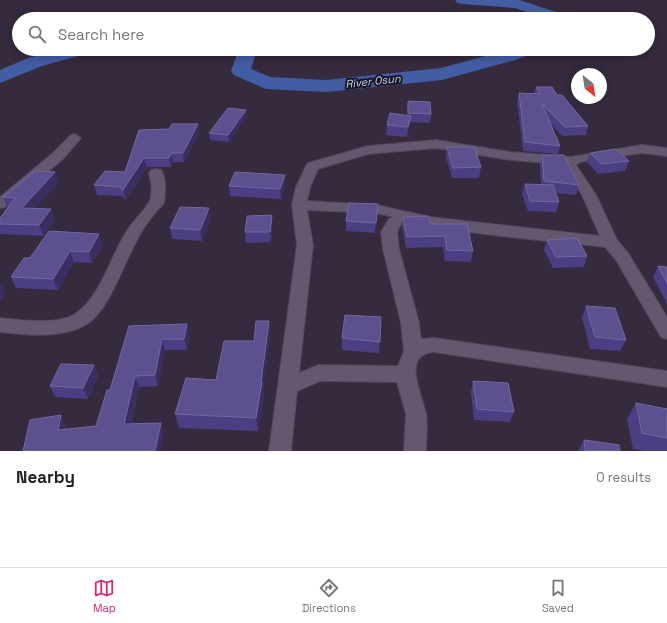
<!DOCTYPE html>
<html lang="en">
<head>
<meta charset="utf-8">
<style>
	:root { --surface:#fff; --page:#f6f6f6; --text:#222; --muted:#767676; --line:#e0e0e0; --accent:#db2777 }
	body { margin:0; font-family:"Space Grotesk",sans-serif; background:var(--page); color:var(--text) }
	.compass { position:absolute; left:571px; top:68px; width:36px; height:36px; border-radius:50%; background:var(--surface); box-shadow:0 2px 10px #0003; rotate:150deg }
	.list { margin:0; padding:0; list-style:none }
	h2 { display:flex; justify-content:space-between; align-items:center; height:52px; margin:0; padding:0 16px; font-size:17px }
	h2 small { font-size:13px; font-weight:400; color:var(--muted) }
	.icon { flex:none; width:22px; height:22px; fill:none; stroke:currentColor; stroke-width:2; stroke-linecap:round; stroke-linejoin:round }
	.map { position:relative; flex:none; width:667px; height:451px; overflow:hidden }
	.search { position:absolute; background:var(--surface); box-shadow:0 2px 10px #0003; left:12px; right:12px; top:12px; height:44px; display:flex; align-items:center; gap:10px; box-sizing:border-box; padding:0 14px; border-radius:22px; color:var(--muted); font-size:15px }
	.sheet { height:116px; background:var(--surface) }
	nav { display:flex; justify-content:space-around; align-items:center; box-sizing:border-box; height:56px; border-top:1px solid var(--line); background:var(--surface); font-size:11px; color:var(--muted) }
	nav a { display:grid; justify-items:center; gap:2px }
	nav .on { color:var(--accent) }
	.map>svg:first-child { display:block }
</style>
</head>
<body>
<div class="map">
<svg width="667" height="451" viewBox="0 0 667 451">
	<rect width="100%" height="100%" fill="#352a3e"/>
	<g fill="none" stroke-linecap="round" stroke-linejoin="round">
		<path fill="#435da4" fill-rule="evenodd" d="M455 0H519L569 16 571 19H547L515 8 462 4 457 3Z
			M63 49H92L89 53 42 66 0 83V70L28 58Z
			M239 49H257L251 69 270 77 326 80 441 68 511 49H537L534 53 515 60 442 80 326 92 266 89 234 75 231 71Z"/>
		<defs>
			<path id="minor" d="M75 134 81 138 63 159 5 207 0 208V197L53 153 71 135Z
				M436 140 510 152 571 157 642 145 667 148V156L642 153 580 162 576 165 596 195 617 240 628 253 667 317V339L661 337 616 260 605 247C549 241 494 236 438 228 423 226 414 219 400 225L397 232 399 249 419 323 421 339 434 338 667 371V387L434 352C400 355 423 395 426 414 428 425 426 439 426 451H404L406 414 397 382 320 381 297 391 291 451H269L297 245 292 205 296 187 306 166 308 163 368 146ZM436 148 510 160 562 164 582 195 600 236 430 217 377 205 307 201 310 187 318 169 368 154ZM307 210 377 213 393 217 389 219 381 232 383 249 401 323 404 351 398 366 319 365 299 373 313 245Z
				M156 169 161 170C167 179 165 193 164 203 162 206 158 209 156 212 149 220 142 230 137 240 124 263 110 309 87 324 64 339 26 335 0 332V318C19 320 58 325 75 314 101 297 111 254 128 229 132 223 149 205 150 200 153 192 151 181 149 173L151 170Z"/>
		</defs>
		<use href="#minor" stroke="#4f4657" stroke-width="2"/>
		<use href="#minor" fill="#63586e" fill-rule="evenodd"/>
	</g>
	<path fill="#4b3e82" d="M536 87 557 95 588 126 586 135 562 136 551 124 560 146 558 154 523 151 517 101 519 93 534 94Z
		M408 101 431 114 430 123 410 122 407 137 386 135 387 125 407 115Z
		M246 110 247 117 229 142 210 140 209 133Z
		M198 124 199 133 184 162H173L171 167H147L126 200 122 196 97 195 94 185 125 172 169 129Z
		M447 147 481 167 479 178H452L446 157Z
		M590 153 629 161 625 171 598 174 587 162Z
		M542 155 579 185 576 195 556 193 559 202 556 212 528 211 522 194 525 184 541 185 540 165Z
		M59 182 35 208 55 219 44 236 0 234V218L8 207H7L3 197Z
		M229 186H285L281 199 230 196Z
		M378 204 375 233 346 231V221Z
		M272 215V226L271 242 246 243 245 232Z
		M403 217 431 224 473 251 471 262 445 261 443 247 406 248 402 227Z
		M211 219 202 241 172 239 170 228Z
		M547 240 587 256 584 267 553 268 544 250Z
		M103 245 92 263 74 262 58 290 16 288 11 277 30 258Z
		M658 266 667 267V304L653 277Z
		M586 306 626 340 620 351 590 349 582 317Z
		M381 317 379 353 342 350V338Z
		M269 321 270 335 263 389 264 396 258 431 179 428 175 414 216 380 254 341Z
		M129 326 190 335 187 350H165L158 386 139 387 131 424 164 433 23 451 66 426V429L96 426 110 390Z
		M94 365 98 376 88 399 55 397 50 386Z
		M473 381 514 412 510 422 474 420 471 392Z
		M636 403 667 409V451H644L633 449 627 419Z
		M584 440 620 451H578Z"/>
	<path fill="#3a2e61" d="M246 110 247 117 229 142 228 135Z
		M411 116 410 125 407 137 408 127Z
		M198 124 199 133 184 162 183 153Z
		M171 153 173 162 171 167 169 158Z
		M144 158 147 167 126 200 123 190Z
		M55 172 59 182 26 218 22 208Z
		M285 175V186L281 199 280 189Z
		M209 208 211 219 202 241 200 230Z
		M51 209 55 219 44 236 39 225Z
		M272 215V226L271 242 270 232Z
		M99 234 103 245 92 263 89 252Z
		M70 251 74 262 58 290 53 279Z
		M1 283 6 294 0 304V285Z
		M269 321 270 335 263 389 264 396 258 431 256 418Z
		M187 324 190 335 187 350 184 339Z
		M162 339 165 350 158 386 155 375Z
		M94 365 98 376 88 399 83 388Z
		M135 376 139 387 128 435 124 424Z
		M61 415 66 426 64 440 58 430Z
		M161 423 164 433 161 451H155Z"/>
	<path fill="#5c508e" stroke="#74689f" d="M536 87H552L557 95H562L588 126 565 127 542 104 560 146 525 142 519 93 540 94Z
		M408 101 430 102 431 114 408 113Z
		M228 108 246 110 228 135 209 133Z
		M390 113 411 116 408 127 387 125Z
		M172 124H198L183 153H171L169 158H144L123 190 120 187 94 185 105 171 125 172 139 130 169 129Z
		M447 147H474L481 167 453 168Z
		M616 149 629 161 602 164 590 153Z
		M542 155H564L579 185 544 181Z
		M35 171 55 172 22 208 51 209 39 225 0 224V218L15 198 3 197Z
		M235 172 285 175 280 189 229 186Z
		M525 184 553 185 559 202 530 201Z
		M349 203 378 204 376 223 346 221Z
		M180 207 209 208 200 230 170 228Z
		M272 215 270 232H245L247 216Z
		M427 216 429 217 431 224H467L473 251 447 250 445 236 407 237 403 217Z
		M49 231 99 234 89 252 70 251 53 279 11 277 24 258H30Z
		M577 238 587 256 556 257 547 240Z
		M658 266 667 267V283Z
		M586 306 615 308 626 340 595 337Z
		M345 315 381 317 380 342 342 338Z
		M256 321H269L261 382H262L256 418 175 414 186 378 216 380 224 341H254Z
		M187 324 184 339H162L155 375 135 376 124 424 161 423 155 451H23L30 420 61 415 58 430 96 426 107 390H110L129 326Z
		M61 364 94 365 83 388 50 386Z
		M473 381 508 383 514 412 477 409Z
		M636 403 667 409V438L642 433Z
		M584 440 619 445 620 451H585Z"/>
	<g text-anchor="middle" stroke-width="4" stroke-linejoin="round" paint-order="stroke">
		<g font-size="11" font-style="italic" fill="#c4d5fd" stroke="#1a151e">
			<text transform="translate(373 81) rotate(-6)" y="4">River Osun</text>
		</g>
	</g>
</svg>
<svg class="compass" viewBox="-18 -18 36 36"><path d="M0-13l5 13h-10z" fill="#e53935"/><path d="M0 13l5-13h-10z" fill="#767676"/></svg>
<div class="search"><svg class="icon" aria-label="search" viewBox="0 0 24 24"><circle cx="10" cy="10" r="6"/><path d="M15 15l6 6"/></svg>Search here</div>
</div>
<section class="sheet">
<h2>Nearby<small>0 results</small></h2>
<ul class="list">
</ul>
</section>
<nav>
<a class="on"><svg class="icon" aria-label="map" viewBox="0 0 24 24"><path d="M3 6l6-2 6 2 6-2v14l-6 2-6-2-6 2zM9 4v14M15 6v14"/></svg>Map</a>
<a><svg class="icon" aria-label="directions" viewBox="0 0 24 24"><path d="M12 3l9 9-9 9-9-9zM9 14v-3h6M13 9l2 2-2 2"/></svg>Directions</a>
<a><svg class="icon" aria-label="saved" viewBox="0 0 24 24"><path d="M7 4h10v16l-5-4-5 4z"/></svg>Saved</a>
</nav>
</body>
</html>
